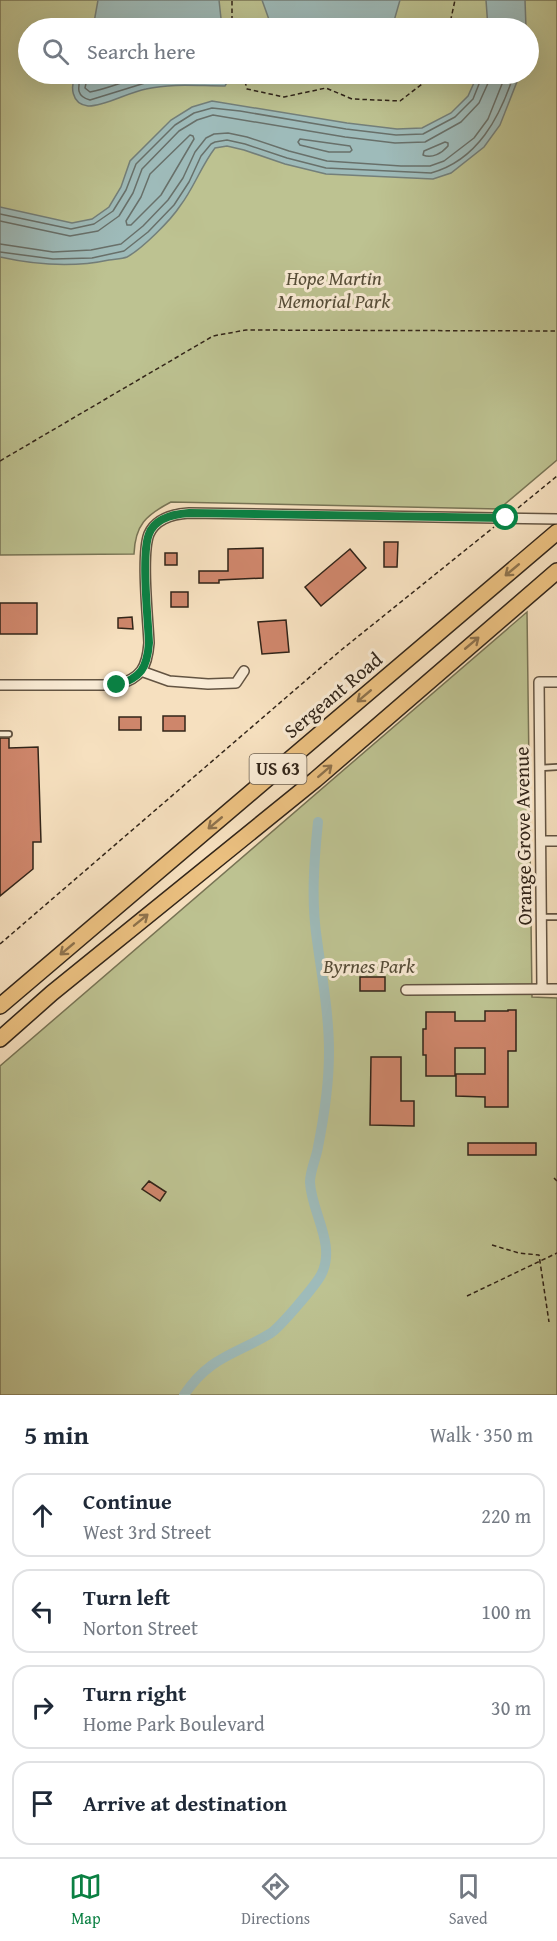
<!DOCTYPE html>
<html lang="en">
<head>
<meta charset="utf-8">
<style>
	:root { --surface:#fff; --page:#f6f6f7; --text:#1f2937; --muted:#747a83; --line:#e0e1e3; --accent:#0b8043 }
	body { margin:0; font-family:"Gentium Book Plus",serif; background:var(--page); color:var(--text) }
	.stop { position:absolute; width:18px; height:18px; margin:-14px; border:4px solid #0b8043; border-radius:50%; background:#fff }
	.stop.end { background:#0b8043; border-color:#fff; box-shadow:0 2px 6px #0008 }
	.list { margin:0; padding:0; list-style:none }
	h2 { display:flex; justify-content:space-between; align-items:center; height:78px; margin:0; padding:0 24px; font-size:26px }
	h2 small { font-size:20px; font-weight:400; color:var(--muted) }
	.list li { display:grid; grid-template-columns:39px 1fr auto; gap:18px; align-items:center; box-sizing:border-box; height:84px; margin:0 12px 12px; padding:0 12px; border:2px solid var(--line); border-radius:18px }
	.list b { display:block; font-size:22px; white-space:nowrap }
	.list p { margin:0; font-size:20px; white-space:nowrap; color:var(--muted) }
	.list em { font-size:20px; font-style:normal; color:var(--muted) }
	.icon { flex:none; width:33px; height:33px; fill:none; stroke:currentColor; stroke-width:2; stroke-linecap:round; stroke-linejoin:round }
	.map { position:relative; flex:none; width:557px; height:1395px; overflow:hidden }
	.search { position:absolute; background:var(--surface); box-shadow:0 6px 24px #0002; left:18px; right:18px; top:18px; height:66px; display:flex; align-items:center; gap:15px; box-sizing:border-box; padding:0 21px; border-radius:33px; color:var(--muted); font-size:22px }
	.sheet { height:462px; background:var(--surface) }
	nav { display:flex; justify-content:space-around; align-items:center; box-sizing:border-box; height:84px; border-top:2px solid var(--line); background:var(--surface); font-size:16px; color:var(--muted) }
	nav a { display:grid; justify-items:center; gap:3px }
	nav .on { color:var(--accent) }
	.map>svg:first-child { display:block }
</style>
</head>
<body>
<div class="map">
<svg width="557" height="1395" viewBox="0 0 557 1395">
	<rect width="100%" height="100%" fill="#f6e0bf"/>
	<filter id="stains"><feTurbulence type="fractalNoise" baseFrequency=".00333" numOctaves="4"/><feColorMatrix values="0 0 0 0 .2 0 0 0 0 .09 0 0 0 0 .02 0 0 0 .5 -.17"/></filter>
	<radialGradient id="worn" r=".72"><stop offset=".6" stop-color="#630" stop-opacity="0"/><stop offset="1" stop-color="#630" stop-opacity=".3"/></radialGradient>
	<path fill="#bdc291" stroke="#787455" stroke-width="1.5" fill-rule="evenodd" d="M0 0H557V460L499 509 171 502C146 515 135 525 134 554L0 555ZM28 28H528V74H28Z
		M527 612 532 997 557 998V1395H0V1066Z"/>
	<path fill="#9ebbba" stroke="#737f7a" stroke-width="1.5" d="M98 0H219L222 28H93Z
		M262 0H400L392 28H272Z
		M486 0H525L526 28H488Z
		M76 74H232L225 86C198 86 173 83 146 89 129 92 103 107 88 106 71 104 70 86 76 74Z
		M478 74H520L500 125 484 147 451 173 433 179 326 174 285 164 244 150 227 146 215 148C201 166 194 188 180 206 171 220 142 249 127 257 122 259 115 259 109 260 72 268 36 265 0 257V207L72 223 92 219 109 207 121 187 130 161 171 120 192 107 212 101 347 123 397 129 422 128 451 113 468 96Z"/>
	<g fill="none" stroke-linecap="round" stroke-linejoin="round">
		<path stroke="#68706a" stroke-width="1.5" d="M81 74C79 85 74 96 90 100L145 83 176 78 221 80 226 74
			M88 74 85 88 90 92C112 88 132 77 155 74
			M190 135 193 136 194 139 161 195 131 225H127L126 221 141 197 150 174Z
			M300 139 350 146 352 150 350 152H329L300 145 298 142Z
			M445 142 448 143V146C442 153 432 159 423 155L424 151Z
			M0 214 71 229 94 224 113 211 126 190 136 164 175 125 194 113 212 108 240 111 346 129 396 135 423 134 455 117 473 99 483 74
			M0 221 70 236 98 231 119 216 133 193 142 169 179 131 197 120 213 115 345 137 395 143 425 142 461 122 479 103 489 81 490 74
			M0 244 53 252 91 250 121 244 143 226 168 200 183 178 195 152 206 138 214 134 228 133 247 137 289 151 327 161 401 166H430L444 161 474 138 488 119 506 74
			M0 252 53 259 92 258 124 251 148 232 174 205 189 182 201 156 211 144 215 142 227 140 245 144 287 158 326 168 431 173C478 160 500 117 514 74"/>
		<path stroke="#9ebbba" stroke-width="10" d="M184 1395C210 1356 235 1355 271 1333 281 1326 315 1286 321 1275 337 1245 311 1212 310 1182 310 1171 316 1159 318 1147 324 1117 329 1083 329 1052 329 1014 322 977 317 940 311 901 314 861 318 822"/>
	</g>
	<path fill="#ce866b" stroke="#322519" stroke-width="1.5" d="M384 542H398L397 567H384Z
		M263 548V578L219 580V583H199V571H228V549Z
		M350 549 366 568 321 606 305 587Z
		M165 553H177V565H165Z
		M171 592H188V607H171Z
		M0 603H37V634H0Z
		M132 617 133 629 118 628V618Z
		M286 620 289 652 262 654 258 622Z
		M163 716H185V731H163Z
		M119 717H141V730H119Z
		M0 738H9V748L38 747 41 842H33V869L0 896Z
		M360 977H385V991H360Z
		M508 1010H516V1051H508V1107H485V1097L456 1096V1074H485V1048H455V1076H426V1055H423V1029H426V1012H455V1021H485V1011H508Z
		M371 1057H401V1101H414V1126L370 1125Z
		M468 1143H536V1155H468Z
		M149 1181 166 1192 160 1201 142 1189Z"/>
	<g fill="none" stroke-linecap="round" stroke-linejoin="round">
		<defs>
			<path id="lane" d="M0 734H9
				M540 768 557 767
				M542 917H557"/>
			<path id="street" d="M141 671 169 681 208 684 236 683 244 671
				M0 685H117C141 678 147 668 149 643 148 619 141 554 149 534 156 518 174 514 189 513L557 519
				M541 841H557
				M542 989 539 682H557
				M406 990 557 989"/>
			<path id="primary" d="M0 1006 557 532
				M0 1039 52 993 315 780 557 571"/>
		</defs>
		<use href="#lane" stroke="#635442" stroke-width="8"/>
		<use href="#street" stroke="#635442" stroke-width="12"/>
		<use href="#primary" stroke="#322519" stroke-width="18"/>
		<path stroke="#322519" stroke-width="1.5" stroke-dasharray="4.5 3" stroke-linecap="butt" d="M232 28V0
			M449 28 455 0
			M243 74 247 89 284 97 326 88 352 99 400 101 435 74
			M0 461 213 336 246 330 557 331
			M518 508 557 476
			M0 944 340 651 494 527
			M554 1178 557 1181
			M492 1245 519 1253 539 1255 549 1322
			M467 1296 557 1253"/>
		<use href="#lane" stroke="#f9ebd5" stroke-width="4.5"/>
		<use href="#street" stroke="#f9ebd5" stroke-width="9"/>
		<use href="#primary" stroke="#ebc080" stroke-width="15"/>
	</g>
	<defs><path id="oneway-shaft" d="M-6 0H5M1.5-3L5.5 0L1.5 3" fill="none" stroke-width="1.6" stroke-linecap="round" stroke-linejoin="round" transform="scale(1.5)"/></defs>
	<g stroke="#8e724c">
		<use href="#oneway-shaft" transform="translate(512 570) rotate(140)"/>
		<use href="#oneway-shaft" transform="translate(472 643) rotate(-40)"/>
		<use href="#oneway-shaft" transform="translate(364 696) rotate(140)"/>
		<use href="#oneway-shaft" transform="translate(325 771) rotate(-41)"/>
		<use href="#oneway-shaft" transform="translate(215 823) rotate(140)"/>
		<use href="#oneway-shaft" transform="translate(141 920) rotate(-39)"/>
		<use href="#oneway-shaft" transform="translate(67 949) rotate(140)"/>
	</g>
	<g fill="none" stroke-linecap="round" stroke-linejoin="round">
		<path stroke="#0b8043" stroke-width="8" d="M117 685C141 678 147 668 149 643 148 619 141 554 149 534 155 518 174 514 189 513L506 518"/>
	</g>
	<g text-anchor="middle" stroke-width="6" stroke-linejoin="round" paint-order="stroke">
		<rect fill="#f9ebd5" stroke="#6e6051" stroke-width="1.5" x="249.5" y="754" width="57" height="30" rx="4.5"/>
		<g font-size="18" font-weight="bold" fill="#322519">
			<text x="278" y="775">US 63</text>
		</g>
		<g font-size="20" font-style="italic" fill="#554c37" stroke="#f9ebd5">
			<text x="334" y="285">Hope Martin<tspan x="334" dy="23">Memorial Park</tspan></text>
			<text x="369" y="973">Byrnes Park</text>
		</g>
		<g font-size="20" fill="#322519" stroke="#f9ebd5">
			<text transform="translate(333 695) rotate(-40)" y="7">Sergeant Road</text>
			<text transform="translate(523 836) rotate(-91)" y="7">Orange Grove Avenue</text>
		</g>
	</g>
	<rect width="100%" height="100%" filter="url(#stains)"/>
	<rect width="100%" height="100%" fill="url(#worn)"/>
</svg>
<div class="stop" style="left:506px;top:518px"></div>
<div class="stop end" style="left:117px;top:685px"></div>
<div class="search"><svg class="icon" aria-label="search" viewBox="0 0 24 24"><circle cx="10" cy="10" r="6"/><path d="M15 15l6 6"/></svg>Search here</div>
</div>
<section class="sheet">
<h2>5 min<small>Walk · 350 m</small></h2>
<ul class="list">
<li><svg class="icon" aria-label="ahead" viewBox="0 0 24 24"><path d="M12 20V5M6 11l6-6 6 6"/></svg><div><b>Continue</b><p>West 3rd Street</p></div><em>220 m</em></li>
<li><svg class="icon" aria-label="left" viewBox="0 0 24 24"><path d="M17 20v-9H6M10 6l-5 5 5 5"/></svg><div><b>Turn left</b><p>Norton Street</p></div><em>100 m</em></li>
<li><svg class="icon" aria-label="right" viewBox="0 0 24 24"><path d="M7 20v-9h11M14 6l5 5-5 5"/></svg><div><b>Turn right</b><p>Home Park Boulevard</p></div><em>30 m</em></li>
<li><svg class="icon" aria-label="arrive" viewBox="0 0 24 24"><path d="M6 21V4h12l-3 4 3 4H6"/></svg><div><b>Arrive at destination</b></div></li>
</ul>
</section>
<nav>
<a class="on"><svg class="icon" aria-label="map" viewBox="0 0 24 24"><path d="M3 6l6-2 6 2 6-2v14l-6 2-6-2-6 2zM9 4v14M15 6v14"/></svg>Map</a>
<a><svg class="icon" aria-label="directions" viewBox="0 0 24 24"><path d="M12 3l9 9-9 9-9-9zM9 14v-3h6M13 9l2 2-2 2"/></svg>Directions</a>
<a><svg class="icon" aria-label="saved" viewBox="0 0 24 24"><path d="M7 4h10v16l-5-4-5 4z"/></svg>Saved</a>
</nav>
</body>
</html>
